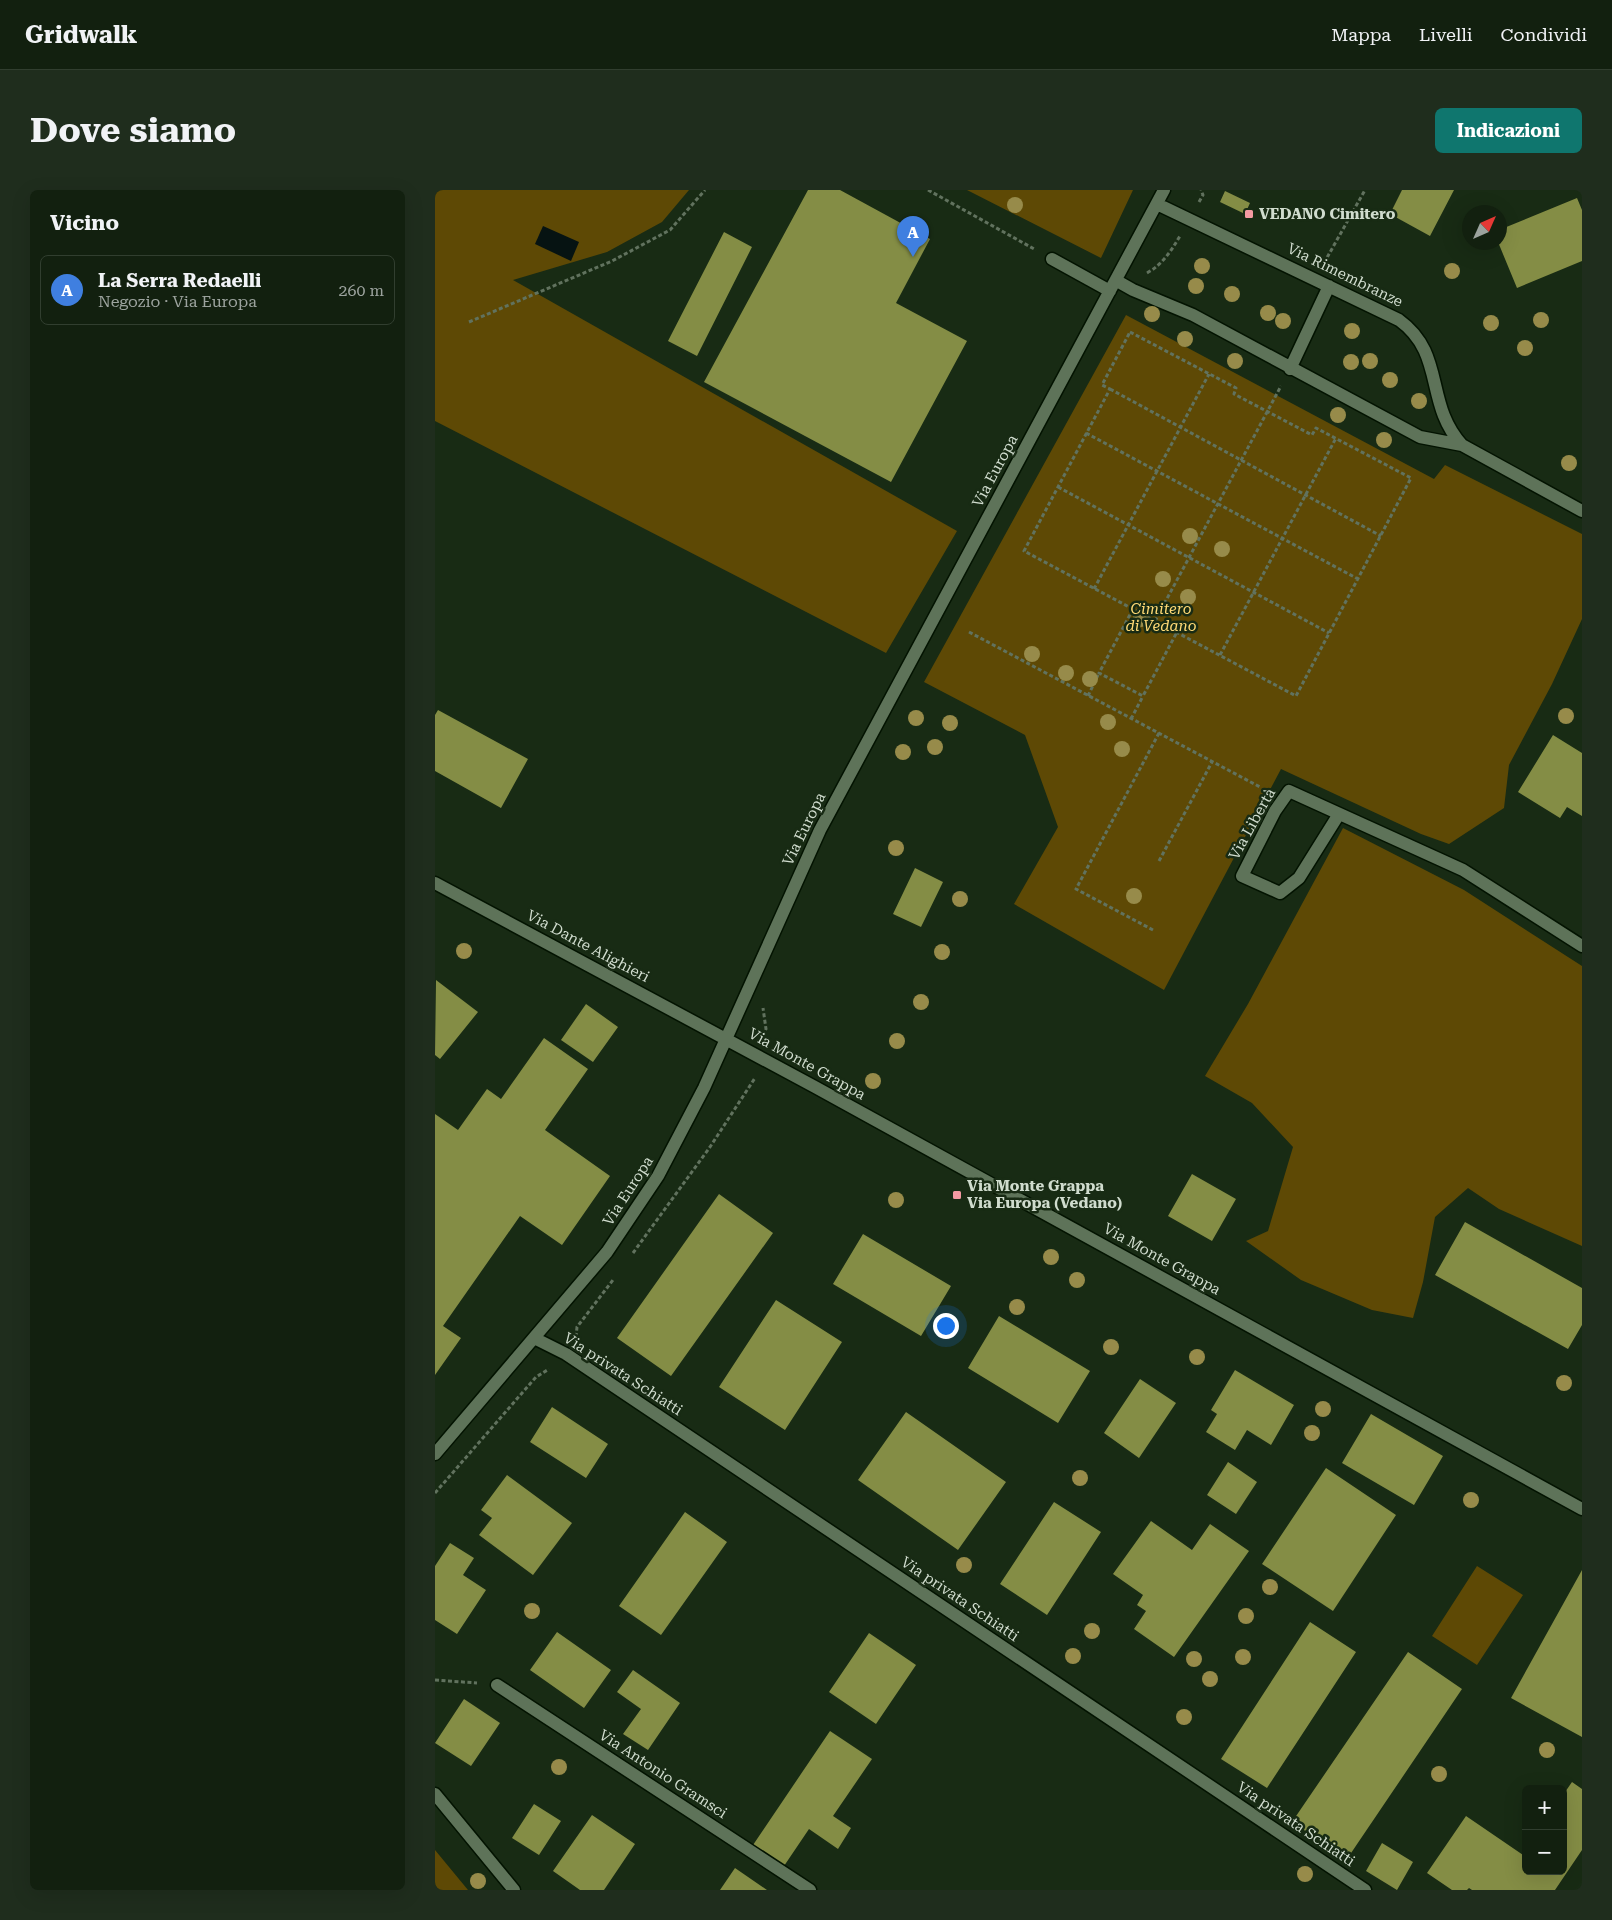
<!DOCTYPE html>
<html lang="it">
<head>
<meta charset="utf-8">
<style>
	:root { --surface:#12200f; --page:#1f2d1d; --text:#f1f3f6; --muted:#9ca39e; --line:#313e2f; --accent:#0f766e }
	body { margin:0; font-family:"Roboto Serif",serif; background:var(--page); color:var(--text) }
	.controls { position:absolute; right:15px; bottom:15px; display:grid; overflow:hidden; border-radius:8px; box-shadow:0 5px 20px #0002 }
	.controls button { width:45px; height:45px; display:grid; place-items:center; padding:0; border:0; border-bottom:1px solid var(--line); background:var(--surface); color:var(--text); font:25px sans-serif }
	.compass { position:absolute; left:1027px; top:15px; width:45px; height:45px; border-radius:50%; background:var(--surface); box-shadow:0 5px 20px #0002; rotate:45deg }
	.you { position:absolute; left:510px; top:1135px; width:18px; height:18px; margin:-12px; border:4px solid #fff; border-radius:50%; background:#1a73e8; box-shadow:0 0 0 8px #1a73e833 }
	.badge { display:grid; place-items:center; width:32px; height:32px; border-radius:50%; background:var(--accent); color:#fff; font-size:16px; font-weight:700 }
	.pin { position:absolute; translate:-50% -41px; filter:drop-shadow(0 1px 2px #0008) }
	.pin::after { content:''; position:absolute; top:26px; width:18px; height:15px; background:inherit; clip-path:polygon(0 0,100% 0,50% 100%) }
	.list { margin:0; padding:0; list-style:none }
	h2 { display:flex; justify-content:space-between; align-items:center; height:65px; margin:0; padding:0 20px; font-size:21px }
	h2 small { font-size:16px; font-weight:400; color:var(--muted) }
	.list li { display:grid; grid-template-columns:32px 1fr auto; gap:15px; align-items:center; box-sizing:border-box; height:70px; margin:0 10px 10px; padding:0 10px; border:1px solid var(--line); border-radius:8px }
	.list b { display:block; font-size:19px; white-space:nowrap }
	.list p { margin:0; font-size:16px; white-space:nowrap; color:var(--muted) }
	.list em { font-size:16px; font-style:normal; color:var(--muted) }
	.map { position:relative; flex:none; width:1147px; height:1700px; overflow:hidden; border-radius:8px }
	header { display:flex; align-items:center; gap:30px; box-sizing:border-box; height:70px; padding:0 25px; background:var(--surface); border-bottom:1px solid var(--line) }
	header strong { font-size:24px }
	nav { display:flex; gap:28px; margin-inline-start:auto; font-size:18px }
	.intro { display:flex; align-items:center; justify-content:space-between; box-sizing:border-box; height:120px; padding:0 30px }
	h1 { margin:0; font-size:35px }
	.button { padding:12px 22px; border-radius:8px; background:var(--accent); color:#fff; font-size:18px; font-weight:700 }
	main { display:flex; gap:30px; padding:0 30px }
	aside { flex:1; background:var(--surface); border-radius:8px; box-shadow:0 5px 20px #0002 }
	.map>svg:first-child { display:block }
</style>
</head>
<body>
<header>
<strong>Gridwalk</strong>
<nav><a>Mappa</a><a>Livelli</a><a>Condividi</a></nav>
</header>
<div class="intro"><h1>Dove siamo</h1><a class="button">Indicazioni</a></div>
<main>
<aside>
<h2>Vicino<small></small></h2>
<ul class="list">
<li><span class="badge" style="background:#3f7fe0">A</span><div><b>La Serra Redaelli</b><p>Negozio · Via Europa</p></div><em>260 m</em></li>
</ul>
</aside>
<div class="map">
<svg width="1147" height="1700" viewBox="0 0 1147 1700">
	<rect width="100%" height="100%" fill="#182b14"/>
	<path fill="#5e4905" d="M0 0H254L227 32 172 62 78 90 522 341 451 463 0 231Z
		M532 0H698L666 68Z
		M691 125 999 289 1010 275 1147 344V429L1117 494 1074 575 1069 618 1014 654 986 644 846 579 729 800 579 714 623 637 590 545 489 492Z
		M908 638 1029 700 1147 776V1056L1064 1019 1033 998 1000 1027 988 1092 978 1128 937 1120 866 1090 811 1051 833 1041 858 957 817 913 770 886 813 814Z
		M1042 1376 1088 1405 1042 1475 997 1446Z
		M0 1660 33 1700H0Z"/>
	<path fill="#061312" d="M108 36 144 52 136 71 100 54Z"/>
	<path fill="#848d45" d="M373 0H405L495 49 461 113 532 151 456 292 269 192Z
		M967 0H1019L995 46 955 24Z
		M790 1 815 13 810 24 785 12Z
		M1142 8 1147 20V71L1082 98 1063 52 1064 40Z
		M289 42 317 57 262 166 233 151Z
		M3 520 93 569 66 618 0 581V525Z
		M1118 545 1147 563V626L1132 617 1125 628 1083 602Z
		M480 678 508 692 486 737 458 724Z
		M1 790 43 822 5 869 0 865Z
		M151 814 183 837 158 872 126 850Z
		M109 848 153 879 110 940 175 986 127 1055 85 1026 8 1136 26 1148 0 1185V924L23 940 52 899 66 909Z
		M757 984 801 1009 777 1051 733 1026Z
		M284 1004 338 1043 236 1186 182 1148Z
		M1030 1032 1147 1098V1135L1133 1159 1000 1085Z
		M428 1044 516 1096 486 1146 398 1094Z
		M341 1110 407 1152 350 1240 284 1197Z
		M564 1126 655 1181 623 1233 533 1178Z
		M800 1180 859 1215 836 1255 812 1240 800 1260 771 1242 782 1224 776 1220Z
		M705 1189 741 1213 704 1268 669 1243Z
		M117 1217 173 1254 151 1288 95 1252Z
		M471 1222 571 1292 523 1360 423 1290Z
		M936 1224 1008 1266 979 1315 907 1273Z
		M793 1272 822 1292 801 1324 772 1305Z
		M891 1278 961 1325 898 1421 827 1374Z
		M72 1285 137 1333 98 1385 44 1345 57 1328 46 1320Z
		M619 1312 666 1342 612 1425 565 1394Z
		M250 1322 292 1352 226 1445 184 1416Z
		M716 1331 757 1360 775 1334 814 1361 739 1467 699 1439 711 1421 702 1415 708 1405 678 1384Z
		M15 1353 39 1368 28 1385 51 1400 22 1444 0 1430V1376Z
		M1147 1380V1547L1076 1508Z
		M875 1432 921 1462 832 1598 786 1569Z
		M122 1442 176 1480 149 1518 95 1480Z
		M434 1443 481 1475 441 1534 394 1502Z
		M973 1462 1027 1499 912 1669 857 1632Z
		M198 1480 245 1513 213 1560 188 1544 206 1519 182 1502Z
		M29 1509 65 1533 36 1576 0 1553Z
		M395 1541 437 1569 398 1626 416 1638 403 1659 374 1639 349 1676 318 1655Z
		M1137 1592 1147 1599V1660L1120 1700H1037L1034 1698 1032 1700H1017L992 1683 1031 1626 1091 1667V1681H1128V1605Z
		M99 1614 126 1631 104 1665 77 1648Z
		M157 1625 200 1654 169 1700H145L118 1681Z
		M947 1653 978 1672 962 1700 931 1681Z
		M300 1678 332 1700H285Z"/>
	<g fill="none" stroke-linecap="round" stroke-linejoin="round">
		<defs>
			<path id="minor" d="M722 14 964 130C1011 164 989 213 1027 255L1147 321
				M617 69 675 101
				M682 91 698 100 758 125 985 247 1027 255
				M855 179 894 96
				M904 624 864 688 845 703 807 686 840 621 854 601 1028 680 1147 756
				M0 693 380 897 1147 1319
				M99 1148 131 1164 930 1700
				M0 1264 172 1062 223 986 269 898 385 640 729 0
				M62 1495 375 1700
				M0 1604 79 1700"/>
		</defs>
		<use href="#minor" stroke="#031301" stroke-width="15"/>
		<path stroke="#61725e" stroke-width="3" stroke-dasharray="4 2.5" stroke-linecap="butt" d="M493 0 601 60
			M764 12 768 5 766 0
			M889 73 930 0
			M712 83C728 74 736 61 745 46
			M34 132 177 71 235 40 270 0
			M695 142 801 198 799 204 877 245 881 238 976 288 861 506 589 361 675 199 667 195Z
			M675 199 946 346
			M651 243 923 389
			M623 297 894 443
			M659 399 774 184
			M698 419 664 483 708 506 742 442
			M720 431 846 196
			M534 442 825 597
			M785 465 901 248
			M653 506 664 483
			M696 529 708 506
			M724 671 777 572
			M718 740 641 699 724 543
			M328 846 331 839 328 818
			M198 1063 275 957 320 888
			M141 1147 142 1137 178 1090
			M0 1303 101 1187 114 1179
			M0 1490 42 1493"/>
		<use href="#minor" stroke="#5e7359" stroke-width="12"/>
	</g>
	<g fill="#978b4a">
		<circle cx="580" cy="15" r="8"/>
		<circle cx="767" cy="76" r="8"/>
		<circle cx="1017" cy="81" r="8"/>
		<circle cx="761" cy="96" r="8"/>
		<circle cx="797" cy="104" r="8"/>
		<circle cx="833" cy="123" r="8"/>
		<circle cx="717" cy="124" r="8"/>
		<circle cx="1106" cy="130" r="8"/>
		<circle cx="848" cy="131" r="8"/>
		<circle cx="1056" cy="133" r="8"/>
		<circle cx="917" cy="141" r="8"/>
		<circle cx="750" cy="149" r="8"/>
		<circle cx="1090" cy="158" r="8"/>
		<circle cx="800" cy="171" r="8"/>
		<circle cx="935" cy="171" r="8"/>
		<circle cx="916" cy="172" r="8"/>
		<circle cx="955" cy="190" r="8"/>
		<circle cx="984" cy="211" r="8"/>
		<circle cx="903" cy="225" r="8"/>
		<circle cx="949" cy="250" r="8"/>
		<circle cx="1134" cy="273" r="8"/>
		<circle cx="755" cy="346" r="8"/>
		<circle cx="787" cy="359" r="8"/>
		<circle cx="728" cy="389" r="8"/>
		<circle cx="753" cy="407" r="8"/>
		<circle cx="706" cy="429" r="8"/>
		<circle cx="597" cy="464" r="8"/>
		<circle cx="631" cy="483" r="8"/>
		<circle cx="655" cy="489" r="8"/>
		<circle cx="1131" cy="526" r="8"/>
		<circle cx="481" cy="528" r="8"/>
		<circle cx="673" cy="532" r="8"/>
		<circle cx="515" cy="533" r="8"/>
		<circle cx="500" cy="557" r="8"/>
		<circle cx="687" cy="559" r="8"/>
		<circle cx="468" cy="562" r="8"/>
		<circle cx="461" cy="658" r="8"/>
		<circle cx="699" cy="706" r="8"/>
		<circle cx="525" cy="709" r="8"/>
		<circle cx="29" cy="761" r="8"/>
		<circle cx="507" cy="762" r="8"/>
		<circle cx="486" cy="812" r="8"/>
		<circle cx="462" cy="851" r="8"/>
		<circle cx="438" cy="891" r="8"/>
		<circle cx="461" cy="1010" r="8"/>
		<circle cx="616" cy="1067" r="8"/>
		<circle cx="642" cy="1090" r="8"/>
		<circle cx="582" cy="1117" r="8"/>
		<circle cx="676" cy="1157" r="8"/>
		<circle cx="762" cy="1167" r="8"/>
		<circle cx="1129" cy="1193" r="8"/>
		<circle cx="888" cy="1219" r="8"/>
		<circle cx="877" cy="1243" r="8"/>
		<circle cx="645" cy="1288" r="8"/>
		<circle cx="1036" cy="1310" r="8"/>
		<circle cx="529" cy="1375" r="8"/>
		<circle cx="835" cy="1397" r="8"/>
		<circle cx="97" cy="1421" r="8"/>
		<circle cx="811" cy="1426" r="8"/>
		<circle cx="657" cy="1441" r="8"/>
		<circle cx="638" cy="1466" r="8"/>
		<circle cx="808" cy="1467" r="8"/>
		<circle cx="759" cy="1469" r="8"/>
		<circle cx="775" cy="1489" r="8"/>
		<circle cx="749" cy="1527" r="8"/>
		<circle cx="1112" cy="1560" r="8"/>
		<circle cx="124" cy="1577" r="8"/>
		<circle cx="1004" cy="1584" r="8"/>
		<circle cx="870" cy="1684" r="8"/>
		<circle cx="43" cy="1691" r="8"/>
	</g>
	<g fill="#f49aa2" stroke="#182b14" stroke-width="2">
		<rect x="809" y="19" width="10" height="10" rx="2.5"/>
		<rect x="517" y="1000" width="10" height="10" rx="2.5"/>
	</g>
	<g text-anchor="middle" stroke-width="5" stroke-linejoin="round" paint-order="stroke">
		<g font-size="15" font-weight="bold" fill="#d0dcce" stroke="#182b14" text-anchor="start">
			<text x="824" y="29">VEDANO Cimitero</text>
			<text x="532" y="1001">Via Monte Grappa<tspan x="532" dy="17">Via Europa (Vedano)</tspan></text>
		</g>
		<g font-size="15" fill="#d0dcce" stroke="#182b14">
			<text transform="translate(910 85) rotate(26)" y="5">Via Rimembranze</text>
			<text transform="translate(560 281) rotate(-62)" y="5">Via Europa</text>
			<text transform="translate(817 634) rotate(-61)" y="5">Via Libertà</text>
			<text transform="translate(369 639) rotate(-64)" y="5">Via Europa</text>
			<text transform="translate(153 756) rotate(28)" y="5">Via Dante Alighieri</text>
			<text transform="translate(372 874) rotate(29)" y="5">Via Monte Grappa</text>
			<text transform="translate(193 1001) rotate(-57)" y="5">Via Europa</text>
			<text transform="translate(727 1069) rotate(29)" y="5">Via Monte Grappa</text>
			<text transform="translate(188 1184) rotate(33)" y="5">Via privata Schiatti</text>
			<text transform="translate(525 1409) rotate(34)" y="5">Via privata Schiatti</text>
			<text transform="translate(228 1584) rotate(33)" y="5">Via Antonio Gramsci</text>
			<text transform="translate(861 1634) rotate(34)" y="5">Via privata Schiatti</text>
		</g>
		<g font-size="15" font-style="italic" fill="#ffda76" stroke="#182b14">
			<text x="726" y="424">Cimitero<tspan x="726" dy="17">di Vedano</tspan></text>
		</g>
	</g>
</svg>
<div class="controls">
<button>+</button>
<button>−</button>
</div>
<svg class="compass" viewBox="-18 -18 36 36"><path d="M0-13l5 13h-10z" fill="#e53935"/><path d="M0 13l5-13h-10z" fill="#9ca39e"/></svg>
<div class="you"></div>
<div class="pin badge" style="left:478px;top:67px;background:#3f7fe0">A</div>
</div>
</main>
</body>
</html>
